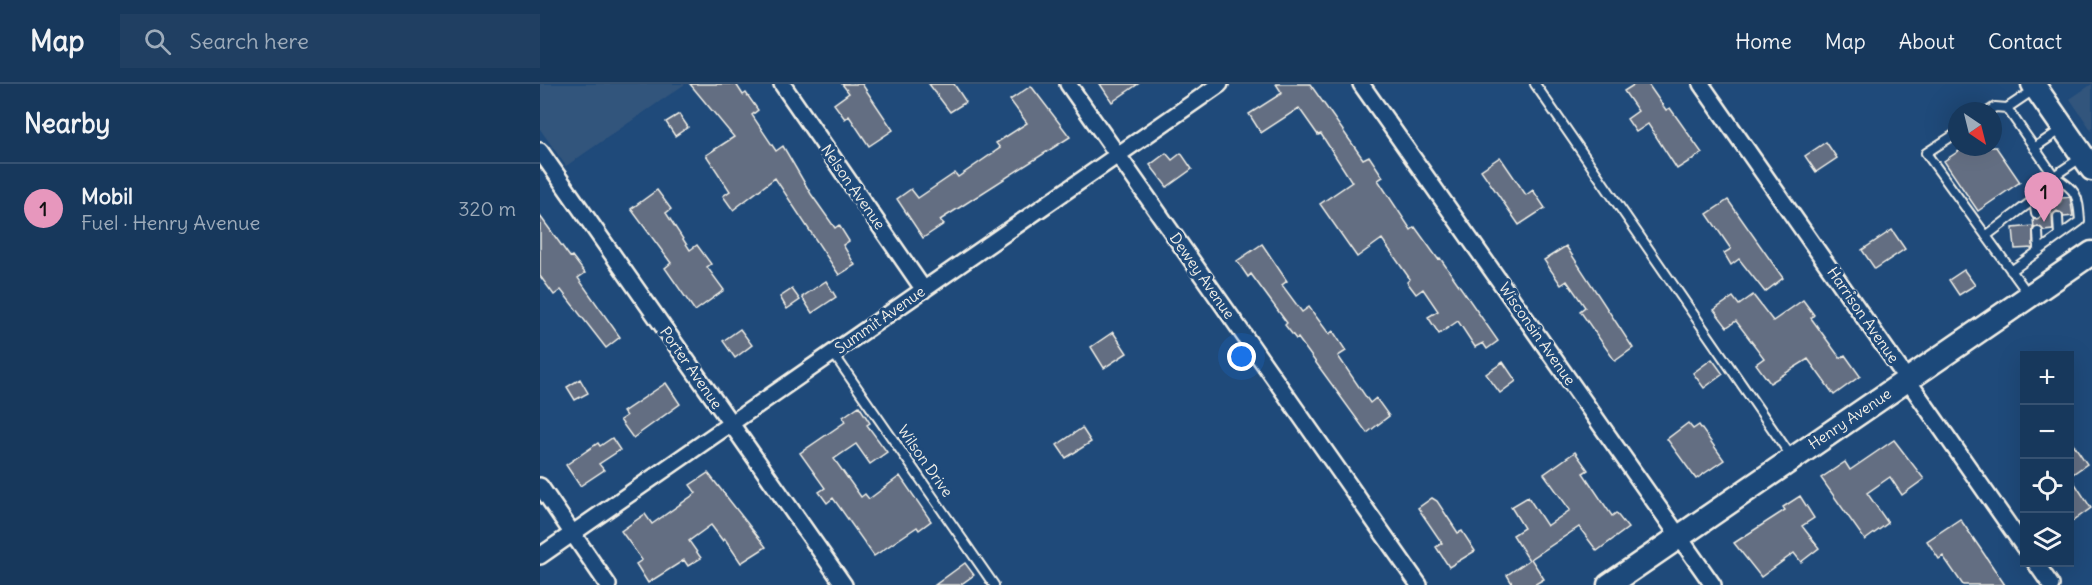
<!DOCTYPE html>
<html lang="en">
<head>
<meta charset="utf-8">
<style>
	:root { --surface:#17385c; --page:#203f62; --text:#f1f3f6; --muted:#9eacbb; --line:#365272; --accent:#e797bd }
	body { margin:0; font-family:Delius,sans-serif; background:var(--page); color:var(--text) }
	.controls { position:absolute; right:18px; bottom:18px; display:grid; overflow:hidden; border-radius:0px; box-shadow:0 6px 24px #0002 }
	.controls button { width:54px; height:54px; display:grid; place-items:center; padding:0; border:0; border-bottom:2px solid var(--line); background:var(--surface); color:var(--text); font:30px sans-serif }
	.compass { position:absolute; left:1408px; top:18px; width:54px; height:54px; border-radius:50%; background:var(--surface); box-shadow:0 6px 24px #0002; rotate:145deg }
	.you { position:absolute; left:702px; top:273px; width:21px; height:21px; margin:-15px; border:4px solid #fff; border-radius:50%; background:#1a73e8; box-shadow:0 0 0 9px #1a73e833 }
	.badge { display:grid; place-items:center; width:39px; height:39px; border-radius:50%; background:var(--accent); color:#111; font-size:20px; font-weight:700 }
	.pin { position:absolute; translate:-50% -50px; filter:drop-shadow(0 2px 3px #0008) }
	.pin::after { content:''; position:absolute; top:32px; width:21px; height:18px; background:inherit; clip-path:polygon(0 0,100% 0,50% 100%) }
	.list { margin:0; padding:0; list-style:none }
	h2 { display:flex; justify-content:space-between; align-items:center; height:78px; margin:0; padding:0 24px; font-size:26px }
	h2 small { font-size:20px; font-weight:400; color:var(--muted) }
	.list li { display:grid; grid-template-columns:39px 1fr auto; gap:18px; align-items:center; box-sizing:border-box; height:90px; padding:0 24px; border-top:2px solid var(--line) }
	.list b { display:block; font-size:22px; white-space:nowrap }
	.list p { margin:0; font-size:20px; white-space:nowrap; color:var(--muted) }
	.list em { font-size:20px; font-style:normal; color:var(--muted) }
	.icon { flex:none; width:33px; height:33px; fill:none; stroke:currentColor; stroke-width:2; stroke-linecap:round; stroke-linejoin:round }
	.map { position:relative; flex:none; width:1552px; height:501px; overflow:hidden }
	header { display:flex; align-items:center; gap:36px; box-sizing:border-box; height:84px; padding:0 30px; background:var(--surface); border-bottom:2px solid var(--line) }
	header strong { font-size:28px }
	nav { display:flex; gap:33px; margin-inline-start:auto; font-size:21px }
	.search { width:420px; height:54px; background:var(--page); display:flex; align-items:center; gap:15px; box-sizing:border-box; padding:0 21px; border-radius:0px; color:var(--muted); font-size:22px }
	main { display:flex }
	aside { flex:1; background:var(--surface) }
	.map>svg:first-child { display:block }
</style>
</head>
<body>
<header>
<strong>Map</strong>
<div class="search"><svg class="icon" aria-label="search" viewBox="0 0 24 24"><circle cx="10" cy="10" r="6"/><path d="M15 15l6 6"/></svg>Search here</div>
<nav><a>Home</a><a>Map</a><a>About</a><a>Contact</a></nav>
</header>
<main>
<aside>
<h2>Nearby<small></small></h2>
<ul class="list">
<li><span class="badge">1</span><div><b>Mobil</b><p>Fuel · Henry Avenue</p></div><em>320 m</em></li>
</ul>
</aside>
<div class="map">
<svg width="1552" height="501" viewBox="0 0 1552 501">
	<rect width="100%" height="100%" fill="#1f4a7a"/>
	<filter id="ink" filterUnits="userSpaceOnUse"><feTurbulence type="fractalNoise" baseFrequency=".0167" numOctaves="2"/><feDisplacementMap in="SourceGraphic" scale="12" xChannelSelector="R" yChannelSelector="G"/><feConvolveMatrix kernelMatrix="1 2 1 2 8 2 1 2 1" color-interpolation-filters="sRGB"/></filter>
	<g filter="url(#ink)">
		<path fill="#33557c" d="M0 0H145L26 82 0 45Z
			M1552 0V47L1530 15Z"/>
		<path fill="#636e82" stroke="#f4f1e8" stroke-width="1.5" d="M150 0H196L203 11 206 9 218 26 212 31 236 67 243 62 271 110 295 144 299 141 309 157 303 161 315 181 299 191 235 94 193 126 183 112 190 107 166 71 194 53Z
			M302 0H322L353 46 329 62 309 32 305 35 294 20 309 9Z
			M389 0H414L426 18 410 28Z
			M560 0H598L572 18Z
			M736 0H770L823 75 829 72 843 93 838 96 871 146 875 143 898 175 900 174 958 257 947 265 943 259 935 263 918 237 899 250 888 233 898 227 883 205 876 210 867 198 870 195 842 155 817 173 780 120 812 98 781 50 778 51 759 24 721 49 709 30 742 9Z
			M1095 0H1108L1126 26 1130 24 1162 69 1137 85 1108 40 1096 48 1087 35 1098 27 1084 7Z
			M491 2 530 53 400 136 404 140 383 154 357 115 371 105 378 114 415 89 418 93 460 64 456 59 487 39 470 16Z
			M139 30 148 43 135 52 126 38Z
			M1286 58 1297 74 1276 88 1265 72Z
			M1425 63H1456L1480 98 1438 127 1404 77Z
			M626 69 632 76 641 69 652 85 627 103 610 81Z
			M960 73 986 111 993 106 1005 124 979 141 941 86Z
			M117 106 131 125 126 129 150 166 157 161 171 180 167 183 184 206 155 227 125 184 131 179 91 125Z
			M1530 113 1533 132 1524 133 1517 127 1512 131 1513 146 1504 147 1498 142 1494 144 1493 135 1497 136 1502 130 1511 129 1510 117 1517 121 1522 114Z
			M1188 116 1243 194 1225 208 1199 175 1191 181 1184 169 1191 165 1167 130Z
			M0 132 30 173 32 172 45 189 38 194 80 253 66 264 21 206 14 211 0 192Z
			M1493 142V164L1475 165 1473 144Z
			M1352 146 1365 165 1335 185 1322 166Z
			M722 160 747 197 742 201 762 228 769 223 789 250 793 247 806 267 798 272 830 319 836 314 849 332 827 349 758 254 756 255 745 241 747 239 711 190 708 193 697 177Z
			M1026 162 1093 264 1075 277 1040 227 1045 223 1027 197 1021 201 1004 176Z
			M1424 186 1435 201 1419 211 1409 196Z
			M286 197 296 213 272 229 262 213Z
			M252 205 260 216 247 225 240 213Z
			M1213 211 1233 237 1263 216 1274 231 1271 234 1300 274 1305 271 1320 292 1294 311 1268 275 1230 299 1216 280 1224 274 1196 237 1187 243 1174 226 1193 213 1199 221Z
			M200 245 212 261 195 274 183 257Z
			M573 248 587 269 564 284 551 263Z
			M1172 275 1183 290 1164 304 1153 289Z
			M963 278 976 297 960 309 946 290Z
			M40 295 48 309 35 316 27 303Z
			M126 299 140 320 93 354 80 336 86 332 83 328Z
			M319 322 330 339 327 341 347 368 330 380 316 360 294 375 321 413 325 410 329 415 360 392 391 437 379 446 377 443 334 472 293 414 287 419 279 408 285 404 260 369 305 338 303 333Z
			M1148 339 1153 345 1159 341 1184 376 1156 395 1127 355Z
			M542 344 551 358 526 374 517 361Z
			M72 354 80 366 59 380 64 386 40 402 26 381 58 359 60 362Z
			M1530 355 1547 380 1530 392 1551 424 1530 439Z
			M1354 356 1384 395 1362 411 1350 393 1327 409 1348 439 1325 456 1281 394 1305 378 1310 386Z
			M1035 368 1048 386 1043 389 1072 432 1076 429 1088 444 1057 467 1039 443 991 475 1004 495 994 501H973L967 491 989 476 973 451 984 444 971 423 988 413 1007 442 1030 426 1004 390Z
			M168 389 226 463 201 479 185 455 183 457 171 441 149 457 161 474 148 482 144 476 108 499 96 480 102 476 81 447 105 430 112 440 156 409 150 401Z
			M1260 412 1274 434 1262 442 1279 464 1261 478 1254 469 1221 493 1194 459 1245 426 1243 423Z
			M892 414 897 417 918 449 922 447 935 467 909 483 896 463 902 459 878 424Z
			M1420 435 1440 464 1465 501H1423L1403 472 1399 475 1387 457Z
			M425 479 434 491 420 501H395Z"/>
		<g fill="none" stroke-linecap="round" stroke-linejoin="round">
			<defs>
				<path id="lane" d="M995 0 1251 372
					M1449 27 1455 23 1467 24 1495 5
					M1417 49 1386 69 1489 211
					M1494 64 1522 45
					M1512 102 1516 115
					M1494 115 1496 130
					M1518 133 1519 152
					M1498 148 1499 167
					M1446 152 1512 102 1514 92 1467 24
					M1471 187 1540 137C1538 110 1537 107 1514 92L1542 73
					M293 269 454 501"/>
				<path id="street" d="M242 0 384 206
					M528 0 879 501
					M821 0 1173 501
					M1161 0 1484 463
					M0 67 304 501
					M0 402 68 501
					M0 472 680 0
					M1495 478 1511 501"/>
				<path id="secondary" d="M1493 0 1552 85
					M1069 501 1552 169"/>
			</defs>
			<use href="#lane" stroke="#f4f1e8" stroke-width="12"/>
			<use href="#street" stroke="#f4f1e8" stroke-width="20"/>
			<use href="#secondary" stroke="#f4f1e8" stroke-width="27"/>
			<use href="#lane" stroke="#1f4a7a" stroke-width="8"/>
			<use href="#street" stroke="#1f4a7a" stroke-width="15"/>
			<use href="#secondary" stroke="#1f4a7a" stroke-width="22"/>
		</g>
	</g>
	<g text-anchor="middle" stroke-width="6" stroke-linejoin="round" paint-order="stroke">
		<g font-size="15" fill="#f4f1e8" stroke="#1f4a7a">
			<text transform="translate(313 103) rotate(55)" y="5">Nelson Avenue</text>
			<text transform="translate(662 192) rotate(55)" y="5">Dewey Avenue</text>
			<text transform="translate(1323 231) rotate(55)" y="5">Harrison Avenue</text>
			<text transform="translate(340 236) rotate(-35)" y="5">Summit Avenue</text>
			<text transform="translate(997 250) rotate(55)" y="5">Wisconsin Avenue</text>
			<text transform="translate(151 284) rotate(55)" y="5">Porter Avenue</text>
			<text transform="translate(1310 335) rotate(-34)" y="5">Henry Avenue</text>
			<text transform="translate(385 377) rotate(55)" y="5">Wilson Drive</text>
		</g>
	</g>
</svg>
<div class="controls">
<button>+</button>
<button>−</button>
<button><svg class="icon" aria-label="locate" viewBox="0 0 24 24"><circle cx="12" cy="12" r="6"/><path d="M12 2v4M12 18v4M2 12h4M18 12h4"/></svg></button>
<button><svg class="icon" aria-label="layers" viewBox="0 0 24 24"><path d="M12 4l9 5-9 5-9-5zM3 14l9 5 9-5"/></svg></button>
</div>
<svg class="compass" viewBox="-18 -18 36 36"><path d="M0-13l5 13h-10z" fill="#e53935"/><path d="M0 13l5-13h-10z" fill="#9eacbb"/></svg>
<div class="you"></div>
<div class="pin badge" style="left:1504px;top:138px">1</div>
</div>
</main>
</body>
</html>
